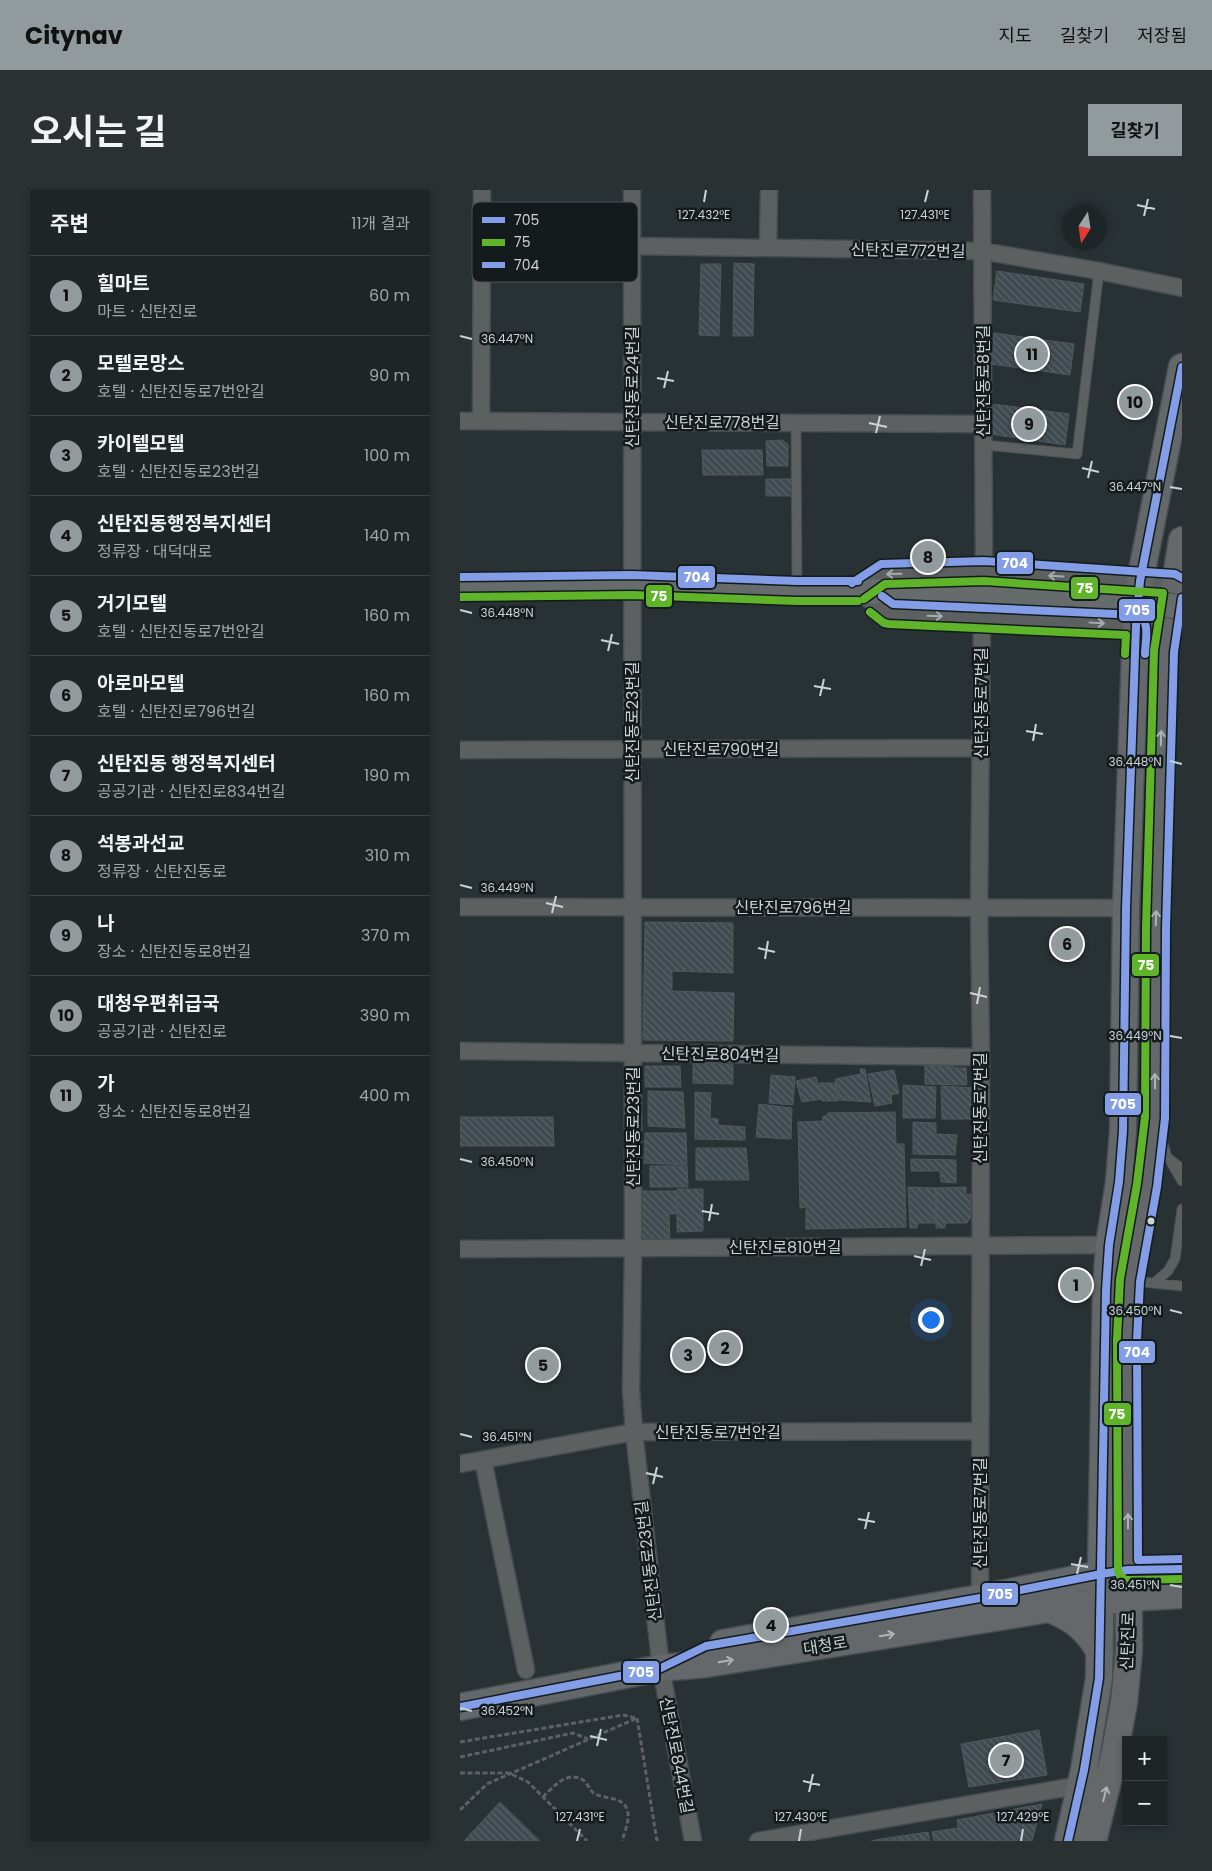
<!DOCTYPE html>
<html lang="ko">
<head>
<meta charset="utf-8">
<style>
	:root { --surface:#1e2527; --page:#2b3133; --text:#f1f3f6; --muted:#a1a5a7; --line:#3c4244; --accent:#919b9e }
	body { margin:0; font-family:Poppins,"Noto Sans KR",sans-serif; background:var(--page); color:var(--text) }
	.controls { position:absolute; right:15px; bottom:15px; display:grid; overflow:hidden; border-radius:0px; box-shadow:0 2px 8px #0003 }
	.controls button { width:45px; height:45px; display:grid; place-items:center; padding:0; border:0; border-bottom:1px solid var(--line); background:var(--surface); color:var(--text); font:25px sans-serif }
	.compass { position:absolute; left:602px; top:15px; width:45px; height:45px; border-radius:50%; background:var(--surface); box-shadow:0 2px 8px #0003; rotate:192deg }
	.you { position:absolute; left:470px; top:1129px; width:18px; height:18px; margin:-12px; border:4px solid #fff; border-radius:50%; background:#1a73e8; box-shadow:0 0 0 8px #1a73e833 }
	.badge { display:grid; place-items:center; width:32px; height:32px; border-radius:50%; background:var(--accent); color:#111; font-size:16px; font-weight:700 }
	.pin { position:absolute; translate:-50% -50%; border:2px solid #fff; box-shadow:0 1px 5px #0006 }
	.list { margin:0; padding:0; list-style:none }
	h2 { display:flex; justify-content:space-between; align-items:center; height:65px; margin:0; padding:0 20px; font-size:21px }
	h2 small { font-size:16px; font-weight:400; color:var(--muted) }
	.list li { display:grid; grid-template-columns:32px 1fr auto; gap:15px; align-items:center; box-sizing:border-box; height:80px; padding:0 20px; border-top:1px solid var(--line) }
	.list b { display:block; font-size:19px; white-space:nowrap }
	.list p { margin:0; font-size:16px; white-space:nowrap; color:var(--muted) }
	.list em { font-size:16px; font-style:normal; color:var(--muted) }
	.map { position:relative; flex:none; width:722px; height:1651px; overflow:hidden; border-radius:0px }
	header { display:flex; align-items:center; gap:30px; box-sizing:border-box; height:70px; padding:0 25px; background:var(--accent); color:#111 }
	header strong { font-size:24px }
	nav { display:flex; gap:28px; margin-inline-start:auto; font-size:18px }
	.intro { display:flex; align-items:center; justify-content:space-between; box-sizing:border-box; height:120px; padding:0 30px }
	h1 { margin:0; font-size:35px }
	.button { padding:12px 22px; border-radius:0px; background:var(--accent); color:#111; font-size:18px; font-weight:700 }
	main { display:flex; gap:30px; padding:0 30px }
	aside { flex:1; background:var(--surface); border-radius:0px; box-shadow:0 2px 8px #0003 }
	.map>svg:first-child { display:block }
</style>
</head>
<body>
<header>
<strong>Citynav</strong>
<nav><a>지도</a><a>길찾기</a><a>저장됨</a></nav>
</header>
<div class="intro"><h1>오시는 길</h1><a class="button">길찾기</a></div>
<main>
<aside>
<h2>주변<small>11개 결과</small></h2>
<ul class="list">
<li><span class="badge">1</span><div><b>힐마트</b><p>마트 · 신탄진로</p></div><em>60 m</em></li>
<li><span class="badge">2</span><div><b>모텔로망스</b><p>호텔 · 신탄진동로7번안길</p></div><em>90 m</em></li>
<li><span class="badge">3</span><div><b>카이텔모텔</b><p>호텔 · 신탄진동로23번길</p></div><em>100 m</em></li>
<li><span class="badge">4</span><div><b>신탄진동행정복지센터</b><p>정류장 · 대덕대로</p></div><em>140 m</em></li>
<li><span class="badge">5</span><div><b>거기모텔</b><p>호텔 · 신탄진동로7번안길</p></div><em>160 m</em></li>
<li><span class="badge">6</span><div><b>아로마모텔</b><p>호텔 · 신탄진로796번길</p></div><em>160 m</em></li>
<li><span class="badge">7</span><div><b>신탄진동 행정복지센터</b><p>공공기관 · 신탄진로834번길</p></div><em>190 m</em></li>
<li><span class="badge">8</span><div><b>석봉과선교</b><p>정류장 · 신탄진동로</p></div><em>310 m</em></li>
<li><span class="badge">9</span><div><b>나</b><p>장소 · 신탄진동로8번길</p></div><em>370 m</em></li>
<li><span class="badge">10</span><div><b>대청우편취급국</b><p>공공기관 · 신탄진로</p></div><em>390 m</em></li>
<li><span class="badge">11</span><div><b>가</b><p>장소 · 신탄진동로8번길</p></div><em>400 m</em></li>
</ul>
</aside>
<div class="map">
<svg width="722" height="1651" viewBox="0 0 722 1651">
	<defs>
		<pattern id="building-back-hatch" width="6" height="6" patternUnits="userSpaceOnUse" patternTransform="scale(1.25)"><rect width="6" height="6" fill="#3f4b50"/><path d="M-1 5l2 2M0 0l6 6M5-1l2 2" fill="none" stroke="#596468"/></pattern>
	</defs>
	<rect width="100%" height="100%" fill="#283134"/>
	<path fill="url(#building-back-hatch)" stroke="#50585b" d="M274 73 294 74 293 146H273Z
		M241 74H261L259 146 239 145Z
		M537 81 624 94 620 122 533 110Z
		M534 143 614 154 610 185 531 174Z
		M533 214 609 224 605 255 530 244Z
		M322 250 328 254V276H307L306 251Z
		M242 260H302L303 285H243Z
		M306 289H332V306H306Z
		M185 732 273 733V783L212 781V801L274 803 273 851 183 850Z
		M233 873 273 874V894L233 893Z
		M465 875H493L494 878H506L507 895 465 894Z
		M185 876H220L221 897H185Z
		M400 879H405L411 912 379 910 375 889 401 884Z
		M434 880 439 903 431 905 432 913 415 916 408 884Z
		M311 885 335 887 333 915 309 913Z
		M356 887 362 909 342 912 336 891Z
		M359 893H375L378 911H362Z
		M443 895 476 897 475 928H443Z
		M481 896 514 898V929H482Z
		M188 901 223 902 225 938 188 936Z
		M235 902 251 903 250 928 258 929V935L285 937V950L235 949Z
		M299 914 332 918 331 949 296 947Z
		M435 922 436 954H444L446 1037 346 1039V1017L340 1018 338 932 363 931V926H367V923Z
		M0 927H93L94 956H0Z
		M453 932 476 933V944L497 945 495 965 453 964Z
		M185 943H226L227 975 184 973Z
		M236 958H286L289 990H236Z
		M451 969 496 970V993L481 992 480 981H451Z
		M190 976H227L228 997H190Z
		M448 997 476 998V1033H458L457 1038H450Z
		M506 997V1004L511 1005V1027L507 1033H485V1038H476V998Z
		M217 999H243V1041L217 1042Z
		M180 1001H216L217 1024H209L210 1053 180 1052Z
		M579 1540 587 1585 509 1597 501 1554Z
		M40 1612 80 1651H4Z
		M582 1614 572 1651H474L472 1642 498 1638 497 1630Z
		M468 1642 470 1651H411L421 1649Z"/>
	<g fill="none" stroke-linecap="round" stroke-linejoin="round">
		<defs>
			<path id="lane" d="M336 233 337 401
				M524 255 617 264 639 81
				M701 947 707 967 722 979
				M711 972 722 991
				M672 1091 722 1096
				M694 1093 708 1081 715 1069 722 1019"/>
			<path id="street" d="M172 0 173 1058 171 1200 174 1242 201 1478 233 1651
				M522 0 524 381
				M172 56 522 61 639 81 722 98
				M308 58 309 0
				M0 231 523 234
				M21 231 22 0
				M707 438 676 435 429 424 398 401 422 384 524 381 714 394
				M0 560 522 558
				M0 717 666 718
				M0 861 521 867
				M0 1059 649 1055
				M23 1270 66 1480
				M0 1274 174 1242 520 1241
				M520 1408 521 867 519 717 522 428
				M298 1651 621 1595"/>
			<path id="secondary" d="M0 397 172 395 337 401 509 402"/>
			<path id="primary" d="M589 1419C613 1428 628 1440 640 1463
				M263 1453 520 1408 641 1384 668 1380 722 1379
				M0 1517 201 1478 246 1474 589 1419 668 1408 722 1405
				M608 1651 624 1580 639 1488 646 1100 649 1055 659 992 663 941 666 718 676 435 680 391 722 177
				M633 1651 654 1567 664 1512 669 1460 667 1150 670 1091 687 995 695 928 696 738 704 461 722 350"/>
		</defs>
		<use href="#lane" stroke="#464e51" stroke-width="11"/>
		<use href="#street" stroke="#464e51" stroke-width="19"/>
		<use href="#secondary" stroke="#464e51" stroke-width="26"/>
		<use href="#primary" stroke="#464e51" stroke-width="29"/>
		<path stroke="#5e6163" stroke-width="3" stroke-dasharray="5 2.5" stroke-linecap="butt" d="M177 1528 197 1651
			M0 1552 163 1525 176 1528
			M0 1567 113 1543 128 1549
			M0 1583H49L68 1592 127 1651
			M83 1607C93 1597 107 1580 123 1590 128 1593 130 1602 135 1604 141 1607 148 1607 154 1609 176 1615 167 1635 162 1651
			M0 1620 27 1594 177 1528"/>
		<use href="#lane" stroke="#5d6060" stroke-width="9"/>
		<use href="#street" stroke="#5d6060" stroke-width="16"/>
		<use href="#secondary" stroke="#666b6b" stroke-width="24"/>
		<use href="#primary" stroke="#64686a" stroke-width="26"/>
		<defs>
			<path id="secondary-bridge" d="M509 402 688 411 722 418"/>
		</defs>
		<use href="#secondary-bridge" stroke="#464e51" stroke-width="26" stroke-linecap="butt"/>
		<use href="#secondary-bridge" stroke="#666b6b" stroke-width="24"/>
		<defs>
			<path id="bus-1" d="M0 1517 201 1478 246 1456 520 1408 641 1384 668 1380 722 1379
				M608 1651 624 1580 639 1488 646 1100 649 1055 659 992 663 941 666 718 676 435 680 391 722 177"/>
			<path id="bus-2" d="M0 407 172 405 337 411H398
				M404 409 425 394 524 391 703 403 694 461 686 738 685 927 677 994 660 1089 657 1149 658 1380 660 1386 666 1390 722 1389
				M410 422 424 433 429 434 666 445 665 464"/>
			<path id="bus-3" d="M0 387 172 385 337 391H398
				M392 393 421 374 524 371 715 384 722 388
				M422 406 433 414 678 425C691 431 685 452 685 464
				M722 1369 678 1370 677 1150 680 1092 697 997 705 928 706 738 714 462 722 408"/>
		</defs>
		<use href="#bus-1" stroke="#131b1c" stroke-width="11"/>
		<use href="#bus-2" stroke="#131b1c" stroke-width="11"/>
		<use href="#bus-3" stroke="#131b1c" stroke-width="11"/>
		<use href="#bus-1" stroke="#839de6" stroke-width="8"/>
		<use href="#bus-2" stroke="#5fb42a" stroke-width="8"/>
		<use href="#bus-3" stroke="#839de6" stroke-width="8"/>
	</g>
	<defs><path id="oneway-shaft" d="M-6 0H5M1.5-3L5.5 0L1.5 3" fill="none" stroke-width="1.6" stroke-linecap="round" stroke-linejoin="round" transform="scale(1.25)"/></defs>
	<g stroke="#a3abad">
		<use href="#oneway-shaft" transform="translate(434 384) rotate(179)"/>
		<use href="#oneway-shaft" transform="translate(596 386) rotate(-177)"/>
		<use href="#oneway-shaft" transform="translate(475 426) rotate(2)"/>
		<use href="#oneway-shaft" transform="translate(637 433) rotate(3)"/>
	</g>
	<g stroke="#abb4b6">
		<use href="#oneway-shaft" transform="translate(701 548) rotate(-88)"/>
		<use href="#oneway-shaft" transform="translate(696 728) rotate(-88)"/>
		<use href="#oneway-shaft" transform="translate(695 891) rotate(-90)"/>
		<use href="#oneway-shaft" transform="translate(668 1331) rotate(-90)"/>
		<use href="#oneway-shaft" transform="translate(427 1445) rotate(-9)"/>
		<use href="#oneway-shaft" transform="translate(266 1471) rotate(-9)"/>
		<use href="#oneway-shaft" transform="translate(645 1604) rotate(-76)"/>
	</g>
	<path fill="none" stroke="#c9d4d7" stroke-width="2" d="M244 12 246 0M465 12 468 0M677 15 695 19M684 26 688 9M0 146 12 149M197 188 214 191M204 198 208 181M409 233 427 237M416 243 420 226M622 278 639 282M628 288 632 271M710 297 722 299M0 420 12 423M141 450 159 454M148 461 152 444M354 496 371 499M360 506 364 489M566 541 583 544M573 551 576 534M710 571 722 574M0 695 12 698M86 713 103 717M92 723 96 706M298 758 315 762M305 769 308 751M510 803 527 807M517 814 520 797M710 846 722 848M0 969 12 972M242 1021 259 1024M249 1031 252 1014M454 1066 471 1070M461 1076 465 1059M710 1120 722 1123M0 1244 12 1247M186 1283 203 1287M193 1294 197 1277M398 1329 415 1332M405 1339 409 1322M611 1374 628 1377M617 1384 621 1367M710 1395 722 1397M0 1518 12 1521M130 1546 147 1550M137 1556 141 1539M343 1591 360 1595M349 1602 353 1584M117 1651 120 1639M339 1651 341 1639M561 1651 563 1639"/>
	<circle fill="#c9d4d7" stroke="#131b1c" stroke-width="2" cx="691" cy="1031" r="4.5"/>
	<g text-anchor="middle" stroke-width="5" stroke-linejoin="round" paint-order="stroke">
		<g font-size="16" fill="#c9d4d7" stroke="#131b1c">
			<text transform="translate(448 60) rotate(1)" y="6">신탄진로772번길</text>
			<text transform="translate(523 191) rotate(-90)" y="6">신탄진동로8번길</text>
			<text transform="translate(172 197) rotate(-90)" y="6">신탄진동로24번길</text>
			<text x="262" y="238">신탄진로778번길</text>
			<text transform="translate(521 513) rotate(-90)" y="6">신탄진동로7번길</text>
			<text transform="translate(172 532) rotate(-90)" y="6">신탄진동로23번길</text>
			<text x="261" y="565">신탄진로790번길</text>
			<text x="333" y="723">신탄진로796번길</text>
			<text transform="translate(260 864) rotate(1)" y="6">신탄진로804번길</text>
			<text transform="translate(520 918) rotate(-90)" y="6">신탄진동로7번길</text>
			<text transform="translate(173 937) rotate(-90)" y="6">신탄진동로23번길</text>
			<text x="325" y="1063">신탄진로810번길</text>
			<text x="258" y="1248">신탄진동로7번안길</text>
			<text transform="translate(520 1323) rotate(-90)" y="6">신탄진동로7번길</text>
			<text transform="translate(188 1371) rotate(-97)" y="6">신탄진동로23번길</text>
			<text transform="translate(667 1451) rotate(-88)" y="6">신탄진로</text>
			<text transform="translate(365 1455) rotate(-9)" y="6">대청로</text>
			<text transform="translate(217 1565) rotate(79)" y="6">신탄진로844번길</text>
		</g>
	</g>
	<rect x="12" y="12" width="166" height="80" rx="8" fill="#131b1c" stroke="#4a5254" stroke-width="1"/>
	<rect x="22" y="27" width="23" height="6" fill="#839de6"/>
	<rect x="22" y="49" width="23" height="7" fill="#5fb42a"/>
	<rect x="22" y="72" width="23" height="6" fill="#839de6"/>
	<g font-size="14" fill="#c9d4d7">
		<text x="54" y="35">705</text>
		<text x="54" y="57">75</text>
		<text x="54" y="80">704</text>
	</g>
	<g font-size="12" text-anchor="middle" fill="#c9d4d7" stroke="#131b1c" stroke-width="5" stroke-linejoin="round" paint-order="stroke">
		<text x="244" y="29">127.432°E</text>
		<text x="465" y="29">127.431°E</text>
		<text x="47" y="153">36.447°N</text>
		<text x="675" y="301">36.447°N</text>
		<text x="47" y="427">36.448°N</text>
		<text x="675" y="576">36.448°N</text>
		<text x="47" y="702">36.449°N</text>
		<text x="675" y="850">36.449°N</text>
		<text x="47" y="976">36.450°N</text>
		<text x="675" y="1125">36.450°N</text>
		<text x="47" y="1251">36.451°N</text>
		<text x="675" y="1399">36.451°N</text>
		<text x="47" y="1525">36.452°N</text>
		<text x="120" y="1631">127.431°E</text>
		<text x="341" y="1631">127.430°E</text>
		<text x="563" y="1631">127.429°E</text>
	</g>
	<g stroke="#131b1c" stroke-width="2">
		<rect x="536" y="361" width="38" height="24" rx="5" fill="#839de6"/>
		<rect x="217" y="375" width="39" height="24" rx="5" fill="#839de6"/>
		<rect x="610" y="386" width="29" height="24" rx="5" fill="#5fb42a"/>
		<rect x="185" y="394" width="28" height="24" rx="5" fill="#5fb42a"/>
		<rect x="658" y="408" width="38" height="24" rx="5" fill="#839de6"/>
		<rect x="671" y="763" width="29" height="24" rx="5" fill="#5fb42a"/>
		<rect x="644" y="902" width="38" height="24" rx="5" fill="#839de6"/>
		<rect x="658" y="1150" width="38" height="24" rx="5" fill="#839de6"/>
		<rect x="643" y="1212" width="29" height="24" rx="5" fill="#5fb42a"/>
		<rect x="521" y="1392" width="38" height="24" rx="5" fill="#839de6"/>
		<rect x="162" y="1470" width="38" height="24" rx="5" fill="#839de6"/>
	</g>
	<g font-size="14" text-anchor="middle" font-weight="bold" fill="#fff">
		<text x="555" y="378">704</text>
		<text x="237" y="392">704</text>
		<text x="625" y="403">75</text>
		<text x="199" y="411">75</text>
		<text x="677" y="425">705</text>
		<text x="686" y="780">75</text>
		<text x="663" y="919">705</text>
		<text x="677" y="1167">704</text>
		<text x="657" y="1229">75</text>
		<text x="540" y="1409">705</text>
		<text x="181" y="1487">705</text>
	</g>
</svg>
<div class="controls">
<button>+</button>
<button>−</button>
</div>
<svg class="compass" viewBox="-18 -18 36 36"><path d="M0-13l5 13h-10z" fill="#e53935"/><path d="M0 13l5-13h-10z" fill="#a1a5a7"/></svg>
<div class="you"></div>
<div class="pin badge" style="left:616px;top:1095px">1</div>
<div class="pin badge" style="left:265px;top:1158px">2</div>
<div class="pin badge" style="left:228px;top:1165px">3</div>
<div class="pin badge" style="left:311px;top:1435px">4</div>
<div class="pin badge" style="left:83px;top:1175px">5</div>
<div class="pin badge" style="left:607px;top:754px">6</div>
<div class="pin badge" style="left:546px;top:1570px">7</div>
<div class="pin badge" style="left:468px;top:367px">8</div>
<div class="pin badge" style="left:569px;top:234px">9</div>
<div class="pin badge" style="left:675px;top:212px">10</div>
<div class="pin badge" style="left:572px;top:164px">11</div>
</div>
</main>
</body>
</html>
